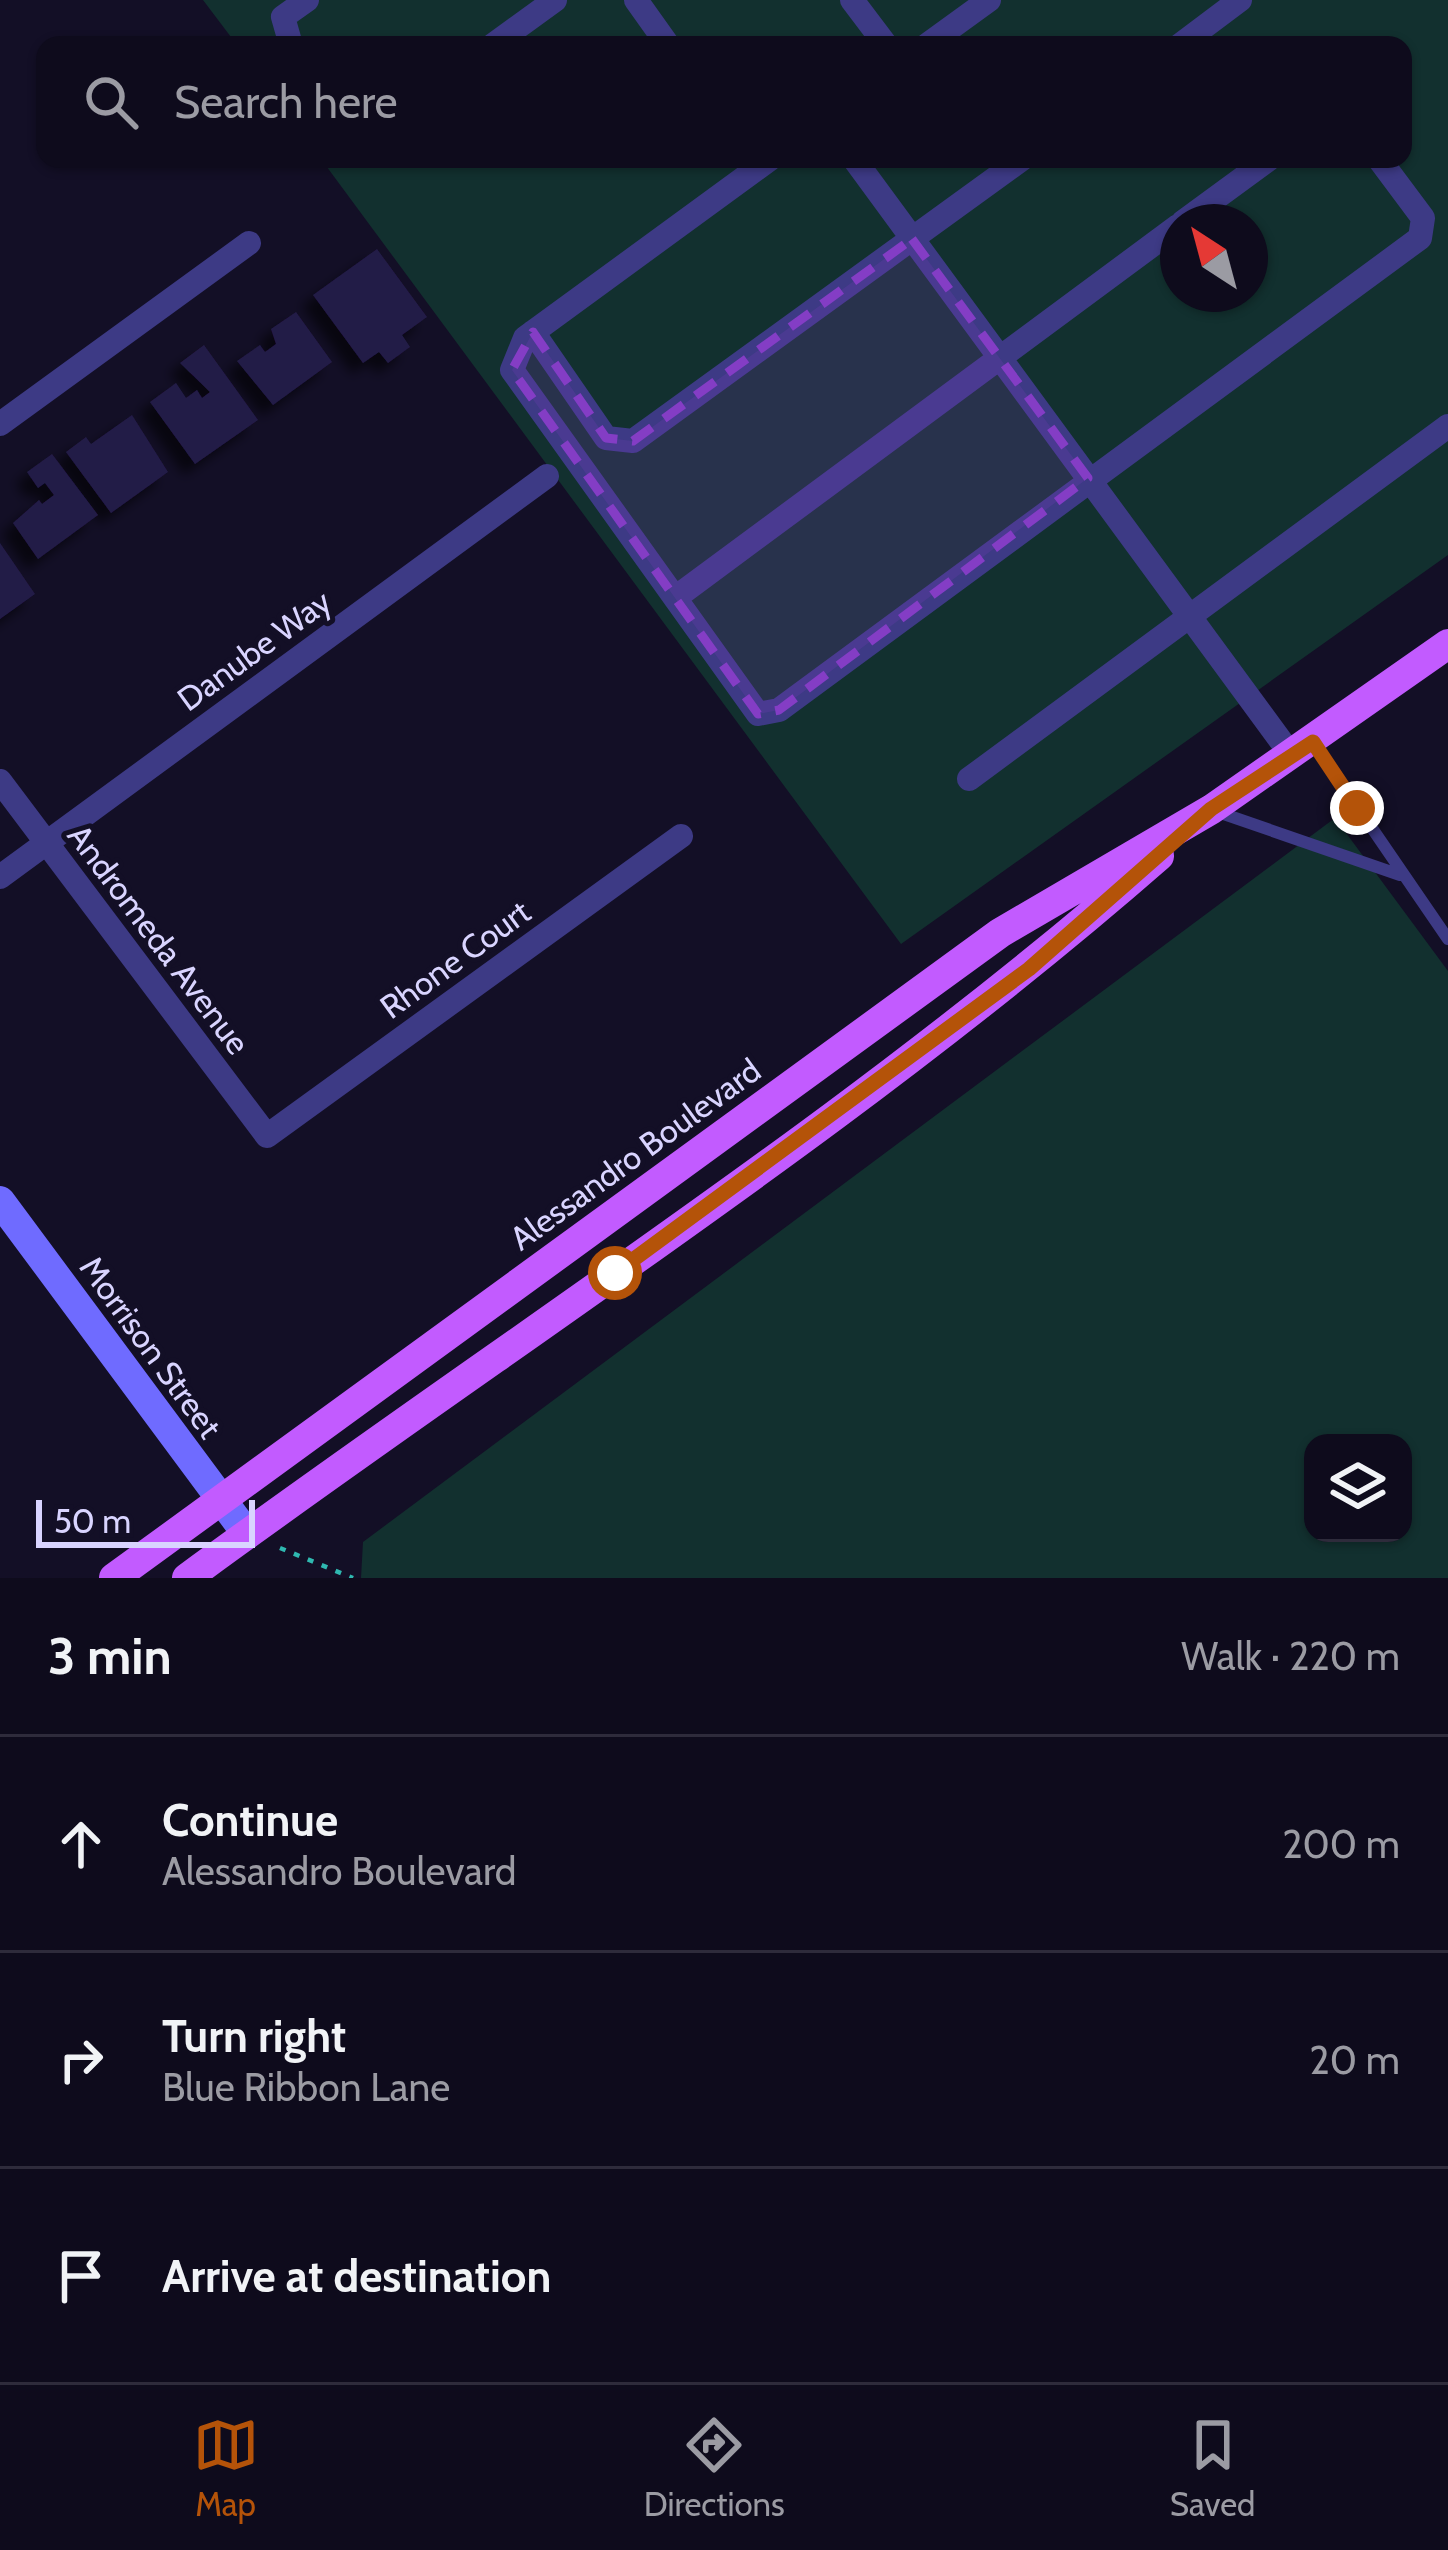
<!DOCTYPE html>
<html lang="en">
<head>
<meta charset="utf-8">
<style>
	:root { --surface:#0e0b1c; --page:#1c1929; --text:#f1f3f6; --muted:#9b9ba3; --line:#2e2b3b; --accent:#b45309 }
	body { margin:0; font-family:Cabin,sans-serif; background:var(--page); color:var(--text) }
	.controls { position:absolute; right:36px; bottom:36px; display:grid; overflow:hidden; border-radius:24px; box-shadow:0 3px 9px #0004 }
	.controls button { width:108px; height:108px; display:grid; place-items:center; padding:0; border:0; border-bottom:3px solid var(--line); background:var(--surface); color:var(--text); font:60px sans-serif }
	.compass { position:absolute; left:1160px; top:204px; width:108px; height:108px; border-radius:50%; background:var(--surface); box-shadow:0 3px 9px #0004; rotate:324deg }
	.scale { position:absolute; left:36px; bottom:30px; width:219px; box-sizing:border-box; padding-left:12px; border:6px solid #d9d4ff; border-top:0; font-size:33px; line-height:42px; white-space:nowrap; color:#d9d4ff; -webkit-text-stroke:9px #130f26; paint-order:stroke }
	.stop { position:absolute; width:36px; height:36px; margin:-27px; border:9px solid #b45309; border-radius:50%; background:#fff }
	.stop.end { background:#b45309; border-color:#fff; box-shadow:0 3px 12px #0008 }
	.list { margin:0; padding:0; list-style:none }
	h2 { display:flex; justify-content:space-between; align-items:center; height:156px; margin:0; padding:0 48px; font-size:51px }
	h2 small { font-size:39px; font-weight:400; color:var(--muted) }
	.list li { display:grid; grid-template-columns:78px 1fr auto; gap:36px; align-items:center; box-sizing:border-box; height:216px; padding:0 48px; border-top:3px solid var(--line) }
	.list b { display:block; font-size:45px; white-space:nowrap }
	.list p { margin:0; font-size:39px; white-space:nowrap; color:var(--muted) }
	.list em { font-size:39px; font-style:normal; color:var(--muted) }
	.icon { flex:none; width:66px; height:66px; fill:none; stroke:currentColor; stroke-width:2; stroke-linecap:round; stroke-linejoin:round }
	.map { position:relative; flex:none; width:1448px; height:1578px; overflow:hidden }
	.search { position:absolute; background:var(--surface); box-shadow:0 3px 9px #0004; left:36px; right:36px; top:36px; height:132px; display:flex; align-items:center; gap:30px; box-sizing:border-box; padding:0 42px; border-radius:24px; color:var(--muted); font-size:45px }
	.sheet { height:804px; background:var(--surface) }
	nav { display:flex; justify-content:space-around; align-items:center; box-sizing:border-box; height:168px; border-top:3px solid var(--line); background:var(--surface); font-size:33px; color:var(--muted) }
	nav a { display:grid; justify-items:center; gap:6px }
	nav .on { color:var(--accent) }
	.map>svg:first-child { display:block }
</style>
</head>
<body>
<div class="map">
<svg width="1448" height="1578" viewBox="0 0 1448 1578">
	<defs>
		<filter id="shadow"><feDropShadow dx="-11" dy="11" stdDeviation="6" flood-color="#0009"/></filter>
	</defs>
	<rect width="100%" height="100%" fill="#130f26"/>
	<path fill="#12302f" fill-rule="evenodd" d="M203 0H1448V555L901 944 321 159H1403V45H237ZM1178 222H1250V294H1178Z
		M1335 818 1448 971V1578H361L363 1542ZM1313 1443H1403V1533H1313Z"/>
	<path fill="#241b47" filter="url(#shadow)" d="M377 249 427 317 402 335 410 347 388 363 379 352 363 363 313 295Z
		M296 312 332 362 273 405 237 361 260 345 265 352 276 344 271 329Z
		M204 345 258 420 195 464 150 402 176 383 186 398 197 390 202 398 210 392 180 363Z
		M132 415 168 472 111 513 66 452 86 437 91 444Z
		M52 454 98 515 38 559 13 523 39 500 42 504 54 495 45 483 38 488 27 472Z
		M0 543 35 594 0 619Z"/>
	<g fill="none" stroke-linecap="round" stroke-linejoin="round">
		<path stroke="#2fb8b0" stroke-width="4.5" stroke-dasharray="6 9" stroke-linecap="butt" d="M280 1548 353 1578"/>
		<path stroke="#3d3a85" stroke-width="12" d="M1313 742 1448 939
			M1215 811 1400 875"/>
		<path stroke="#3d3a85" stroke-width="24" d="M636 0 668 45
			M852 0 886 45
			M291 45 283 17 307 0
			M493 45 555 0
			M927 45 989 0
			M1180 45 1240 0
			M770 159 525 338 512 370 758 714 779 710 1420 238 1423 218 1379 159
			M854 159 1292 756
			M1183 222 1269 159
			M533 332 606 438 633 441 1022 159
			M0 424 249 243
			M675 598 1178 226
			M969 779 1448 426
			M0 781 267 1136 681 836
			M0 877 547 476"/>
		<path stroke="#6f6bff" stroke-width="30" d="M0 1201 247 1534"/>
		<path stroke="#c25bff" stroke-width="30" d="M114 1578 1000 933 1212 809 1448 644
			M187 1578C512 1339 855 1122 1159 856"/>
	</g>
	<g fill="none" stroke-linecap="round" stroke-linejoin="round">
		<path stroke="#b45309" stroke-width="15" d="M615 1273 1029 969 1211 809 1313 742 1357 808"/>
	</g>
	<path fill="#843dc5" fill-opacity="0.2" stroke="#843dc5" stroke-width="9" stroke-dasharray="24 15" stroke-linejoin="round" d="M912 239 1088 478 779 710 758 714 512 370 533 332 606 438 633 441Z"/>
	<g text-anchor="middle" stroke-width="10" stroke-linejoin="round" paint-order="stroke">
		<g font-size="33" fill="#d9d4ff" stroke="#130f26">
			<text transform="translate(254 650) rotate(-36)" y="12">Danube Way</text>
			<text transform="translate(159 939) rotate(53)" y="12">Andromeda Avenue</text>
			<text transform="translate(455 959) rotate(-36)" y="12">Rhone Court</text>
			<text transform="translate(635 1154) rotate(-36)" y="12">Alessandro Boulevard</text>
			<text transform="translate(151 1347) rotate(54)" y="12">Morrison Street</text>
		</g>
	</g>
</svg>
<div class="controls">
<button><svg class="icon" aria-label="layers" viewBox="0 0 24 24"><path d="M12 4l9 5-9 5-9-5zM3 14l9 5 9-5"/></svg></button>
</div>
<svg class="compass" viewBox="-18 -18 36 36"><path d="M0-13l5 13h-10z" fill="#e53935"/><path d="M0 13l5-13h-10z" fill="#9b9ba3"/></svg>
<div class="scale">50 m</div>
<div class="stop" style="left:615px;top:1273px"></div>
<div class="stop end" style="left:1357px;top:808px"></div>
<div class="search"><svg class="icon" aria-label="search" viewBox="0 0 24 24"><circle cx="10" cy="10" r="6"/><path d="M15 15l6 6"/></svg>Search here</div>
</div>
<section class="sheet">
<h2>3 min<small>Walk · 220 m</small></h2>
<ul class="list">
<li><svg class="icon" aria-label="ahead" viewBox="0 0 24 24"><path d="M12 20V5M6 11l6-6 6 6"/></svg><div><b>Continue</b><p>Alessandro Boulevard</p></div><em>200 m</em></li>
<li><svg class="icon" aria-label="right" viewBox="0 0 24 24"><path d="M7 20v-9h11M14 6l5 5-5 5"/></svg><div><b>Turn right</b><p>Blue Ribbon Lane</p></div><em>20 m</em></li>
<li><svg class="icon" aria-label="arrive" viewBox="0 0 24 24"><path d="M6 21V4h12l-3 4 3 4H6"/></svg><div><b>Arrive at destination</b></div></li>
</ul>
</section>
<nav>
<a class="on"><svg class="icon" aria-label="map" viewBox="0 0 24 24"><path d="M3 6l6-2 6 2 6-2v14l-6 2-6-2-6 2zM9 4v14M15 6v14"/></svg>Map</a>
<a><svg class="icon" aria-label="directions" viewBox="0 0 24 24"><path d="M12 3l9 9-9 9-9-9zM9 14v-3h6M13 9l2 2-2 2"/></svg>Directions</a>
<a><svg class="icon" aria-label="saved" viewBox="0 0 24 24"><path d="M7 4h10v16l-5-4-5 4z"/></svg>Saved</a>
</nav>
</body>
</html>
